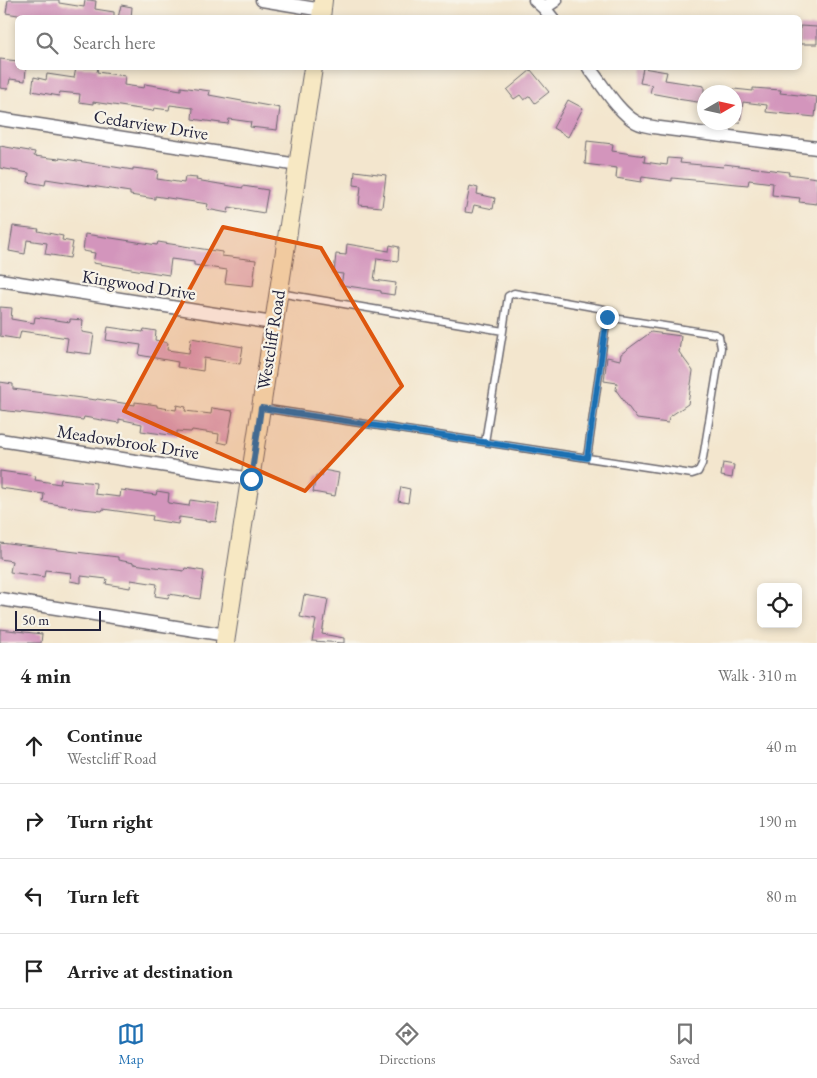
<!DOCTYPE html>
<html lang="en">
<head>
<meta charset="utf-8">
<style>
	:root { --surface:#fff; --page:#f6f6f6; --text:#222; --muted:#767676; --line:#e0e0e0; --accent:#1f6fb2 }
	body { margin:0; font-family:"EB Garamond",serif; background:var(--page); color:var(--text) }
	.controls { position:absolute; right:15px; bottom:15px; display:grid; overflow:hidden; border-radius:8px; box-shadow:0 2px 8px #0003 }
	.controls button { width:45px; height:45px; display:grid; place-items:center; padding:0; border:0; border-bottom:1px solid var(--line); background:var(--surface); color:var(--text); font:25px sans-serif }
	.compass { position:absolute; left:697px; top:85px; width:45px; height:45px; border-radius:50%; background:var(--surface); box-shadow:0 2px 8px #0003; rotate:81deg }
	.scale { position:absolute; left:15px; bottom:12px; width:86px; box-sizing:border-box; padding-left:5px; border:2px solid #22223b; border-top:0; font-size:14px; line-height:18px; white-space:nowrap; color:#22223b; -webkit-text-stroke:4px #f7f3e8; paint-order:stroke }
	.stop { position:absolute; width:15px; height:15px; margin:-11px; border:4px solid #1f6fb2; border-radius:50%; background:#fff }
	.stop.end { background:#1f6fb2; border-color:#fff; box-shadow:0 1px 5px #0008 }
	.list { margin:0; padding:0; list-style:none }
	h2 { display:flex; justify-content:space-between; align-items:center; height:65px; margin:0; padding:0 20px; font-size:21px }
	h2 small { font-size:16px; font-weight:400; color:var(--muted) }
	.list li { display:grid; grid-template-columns:32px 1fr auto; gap:15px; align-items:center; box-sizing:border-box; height:75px; padding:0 20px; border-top:1px solid var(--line) }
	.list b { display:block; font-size:19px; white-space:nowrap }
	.list p { margin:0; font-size:16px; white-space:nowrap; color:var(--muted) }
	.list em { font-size:16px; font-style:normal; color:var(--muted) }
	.icon { flex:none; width:28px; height:28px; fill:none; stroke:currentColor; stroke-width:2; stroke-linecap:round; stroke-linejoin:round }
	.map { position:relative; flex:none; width:817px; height:643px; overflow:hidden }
	.search { position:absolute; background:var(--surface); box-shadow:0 2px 8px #0003; left:15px; right:15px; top:15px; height:55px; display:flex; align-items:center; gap:12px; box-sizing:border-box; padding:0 18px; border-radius:8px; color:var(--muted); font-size:19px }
	.sheet { height:365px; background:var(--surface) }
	nav { display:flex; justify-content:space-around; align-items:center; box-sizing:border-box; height:70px; border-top:1px solid var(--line); background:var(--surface); font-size:14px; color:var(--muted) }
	nav a { display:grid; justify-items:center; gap:2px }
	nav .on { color:var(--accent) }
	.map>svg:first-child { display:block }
</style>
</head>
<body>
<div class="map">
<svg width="817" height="643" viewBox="0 0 817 643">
	<rect width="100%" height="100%" fill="#f7f3e8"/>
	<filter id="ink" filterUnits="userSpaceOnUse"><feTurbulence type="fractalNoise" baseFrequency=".02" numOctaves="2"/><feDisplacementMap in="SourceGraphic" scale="10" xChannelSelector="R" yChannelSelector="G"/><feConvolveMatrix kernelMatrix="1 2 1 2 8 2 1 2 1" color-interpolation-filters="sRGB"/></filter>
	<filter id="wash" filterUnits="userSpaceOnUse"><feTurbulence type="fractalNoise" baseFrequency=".0096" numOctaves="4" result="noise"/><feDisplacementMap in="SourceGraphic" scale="20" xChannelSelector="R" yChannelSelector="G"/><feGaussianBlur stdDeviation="1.12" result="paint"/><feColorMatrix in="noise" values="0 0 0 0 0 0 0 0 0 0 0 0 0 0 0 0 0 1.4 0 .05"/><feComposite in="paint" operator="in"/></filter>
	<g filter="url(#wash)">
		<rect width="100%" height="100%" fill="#f3e6ce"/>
		<g id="blocks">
			<path fill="#d395bc" d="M8 0H59V3L84 7 85 0H89L96 1 95 9 114 12V18H35L6 13Z
				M121 5 132 7 131 18H118Z
				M800 26 817 27V44H800Z
				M0 59 18 61V68H26L25 81 10 79 8 89 0 88Z
				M76 68H98L97 72 125 76 124 85 144 88 145 84 181 90V87L210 91 209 95 280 108 277 130 250 127 251 122 229 119 228 124 192 119 193 108 170 105 169 110 154 108 153 111 93 102V104L79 102 80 94 60 92 59 96 32 91 34 77 46 80 47 74 74 78Z
				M643 68 667 72 665 80 704 86V103L677 99V98L650 93 652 85 640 83Z
				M531 70 549 92 535 103 530 96 524 100 520 95 514 99 507 90Z
				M753 88 781 90 780 93 817 97 815 117 766 112 767 105 743 102 740 123H734V89L753 91Z
				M568 100 583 108 568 137 553 128Z
				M587 141 613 144 612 151 645 156 644 162 667 165 668 158 681 159 680 163 723 167 724 164 789 172 788 174 817 178V204L799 202 800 198 772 195 773 183 749 180 748 185 672 178V181L642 177 641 182 616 178 617 168 585 164Z
				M0 146 35 152 34 156 59 159V158L133 170V168L158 171 157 179 184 183 185 177 197 178 196 180 243 188V186L268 190 264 213 229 207 228 213 207 209 208 204 155 196V199L130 195V192L46 179 45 185 28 182 29 173 0 168Z
				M355 171 386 175 382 207 359 205 361 186 354 185Z
				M470 186 478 188 477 194 495 198 493 209 474 205 472 213 465 212Z
				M13 226 39 229 38 231 63 236 62 240 73 242 70 258 45 254 47 243 27 240 25 254 9 251Z
				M85 234 157 245 158 242 222 252V256L256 260 253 286 225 283 227 270 194 265V262L171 259 169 275 93 263 95 253 83 251Z
				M347 244 389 251 390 245 399 247 398 261 377 258 374 280 396 283 394 295 381 293V291L341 285 343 274 334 273 336 254 346 255Z
				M0 307 12 308 11 319 34 323 35 317 70 322V319L83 320 82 332 94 334 91 354 66 351 68 338 21 331 19 339 0 336Z
				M108 327 143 332 144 329 156 331 155 340 168 343 167 350 189 353 191 338 243 347 240 364 204 358 203 371 177 367 178 362 139 355 141 345 106 340Z
				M651 332 681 336 679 352 693 371 688 404 669 417 668 423 637 419 616 390 617 383 604 381 607 357 620 360 621 354Z
				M0 382 13 384V389L96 400 97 399 135 405V402L157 405V407L176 410 177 405 186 407 185 411 211 414 212 408 233 411 227 444 218 442 219 434 192 430 191 432 177 431V436L141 431 142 424 119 419V423L84 417 83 420 43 414V415L0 410Z
				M723 463 734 465 732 478 721 476Z
				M323 470 339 473 335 496 313 492 316 475 322 476Z
				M0 471 36 476 35 480 60 484 61 479 96 483 95 494 120 497 121 490 156 495 157 491 169 493 168 503 189 506 190 500 219 504 216 522 179 517 178 524 152 520 153 516 103 509 102 511 82 509 43 502 44 494 0 488Z
				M401 487 410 489 408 503 398 501Z
				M0 543 118 557V560L134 563V564L184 571 185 568 204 571 200 599 169 594 168 598 155 596 157 584 131 580 130 588 106 584 107 579 81 576V583L70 581 71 573 45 570 44 577 10 572 12 561 0 559Z
				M304 595 328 599 322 634 344 638V643L312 641 316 620 300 617Z
				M0 629 42 634 41 643H0Z"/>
		</g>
	</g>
	<g filter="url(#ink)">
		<use href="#blocks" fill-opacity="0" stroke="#6b676e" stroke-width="1"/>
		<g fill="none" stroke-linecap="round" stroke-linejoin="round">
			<defs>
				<path id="lane" d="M279 293 503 331 485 442
					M503 331 508 296 514 293 604 309 607 312V317L587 458
					M262 408 692 474 698 472 702 464 721 348 719 336 715 334 607 317"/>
				<path id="street" d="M262 0 322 10
					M535 0 544 8 552 18
					M544 8 556 0
					M589 68C603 85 617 111 636 122 643 126 652 127 660 128L817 148
					M0 119 298 165
					M0 280 273 323
					M0 440 251 479
					M0 599 226 635"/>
				<path id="secondary" d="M321 18 323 0
					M225 643 313 68"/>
			</defs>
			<use href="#lane" stroke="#6b676e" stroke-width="9"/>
			<use href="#street" stroke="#6b676e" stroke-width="15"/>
			<use href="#secondary" stroke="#6b676e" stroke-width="20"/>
			<use href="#lane" stroke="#fff" stroke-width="6"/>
			<use href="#street" stroke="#fff" stroke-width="12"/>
			<use href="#secondary" stroke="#f7e8c3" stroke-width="18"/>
		</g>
	</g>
	<g fill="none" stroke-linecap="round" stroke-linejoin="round" filter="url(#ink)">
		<path stroke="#1f6fb2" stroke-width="6" d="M251 479 261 408 587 458 607 317"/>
	</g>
	<path fill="#de560e" fill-opacity="0.2" stroke="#de560e" stroke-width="4" stroke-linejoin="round" d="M223 227 321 248 402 386 305 491 124 411Z"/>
	<g text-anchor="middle" stroke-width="4.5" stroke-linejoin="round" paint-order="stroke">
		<g font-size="18" fill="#22223b" stroke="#f7f3e8">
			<text transform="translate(151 125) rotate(9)" y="6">Cedarview Drive</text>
			<text transform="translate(139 285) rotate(9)" y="6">Kingwood Drive</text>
			<text transform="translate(271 340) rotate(-81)" y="6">Westcliff Road</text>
			<text transform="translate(128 442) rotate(9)" y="6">Meadowbrook Drive</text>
		</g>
	</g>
</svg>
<div class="controls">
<button><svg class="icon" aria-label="locate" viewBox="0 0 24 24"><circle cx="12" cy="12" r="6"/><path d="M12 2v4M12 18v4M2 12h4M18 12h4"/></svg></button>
</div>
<svg class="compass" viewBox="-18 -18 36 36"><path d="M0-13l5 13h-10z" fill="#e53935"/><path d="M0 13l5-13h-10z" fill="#767676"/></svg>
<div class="scale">50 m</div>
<div class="stop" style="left:251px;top:479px"></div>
<div class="stop end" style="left:607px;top:317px"></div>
<div class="search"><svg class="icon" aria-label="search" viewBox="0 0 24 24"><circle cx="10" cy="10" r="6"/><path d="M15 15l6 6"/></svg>Search here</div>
</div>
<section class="sheet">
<h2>4 min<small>Walk · 310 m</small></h2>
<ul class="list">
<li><svg class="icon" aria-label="ahead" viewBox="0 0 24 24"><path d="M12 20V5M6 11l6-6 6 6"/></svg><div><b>Continue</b><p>Westcliff Road</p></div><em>40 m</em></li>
<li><svg class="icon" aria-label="right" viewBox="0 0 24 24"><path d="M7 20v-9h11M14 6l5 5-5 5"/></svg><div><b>Turn right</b></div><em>190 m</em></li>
<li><svg class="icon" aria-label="left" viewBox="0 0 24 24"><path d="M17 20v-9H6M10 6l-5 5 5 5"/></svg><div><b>Turn left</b></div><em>80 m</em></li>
<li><svg class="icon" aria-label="arrive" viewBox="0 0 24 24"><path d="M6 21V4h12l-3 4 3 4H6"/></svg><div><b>Arrive at destination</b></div></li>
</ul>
</section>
<nav>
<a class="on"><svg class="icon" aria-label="map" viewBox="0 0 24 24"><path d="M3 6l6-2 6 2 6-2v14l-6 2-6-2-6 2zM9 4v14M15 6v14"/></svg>Map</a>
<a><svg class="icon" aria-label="directions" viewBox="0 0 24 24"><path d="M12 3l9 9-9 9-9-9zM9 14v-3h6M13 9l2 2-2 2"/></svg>Directions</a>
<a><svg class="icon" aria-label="saved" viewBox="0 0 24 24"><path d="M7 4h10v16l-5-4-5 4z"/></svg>Saved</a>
</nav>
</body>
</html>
